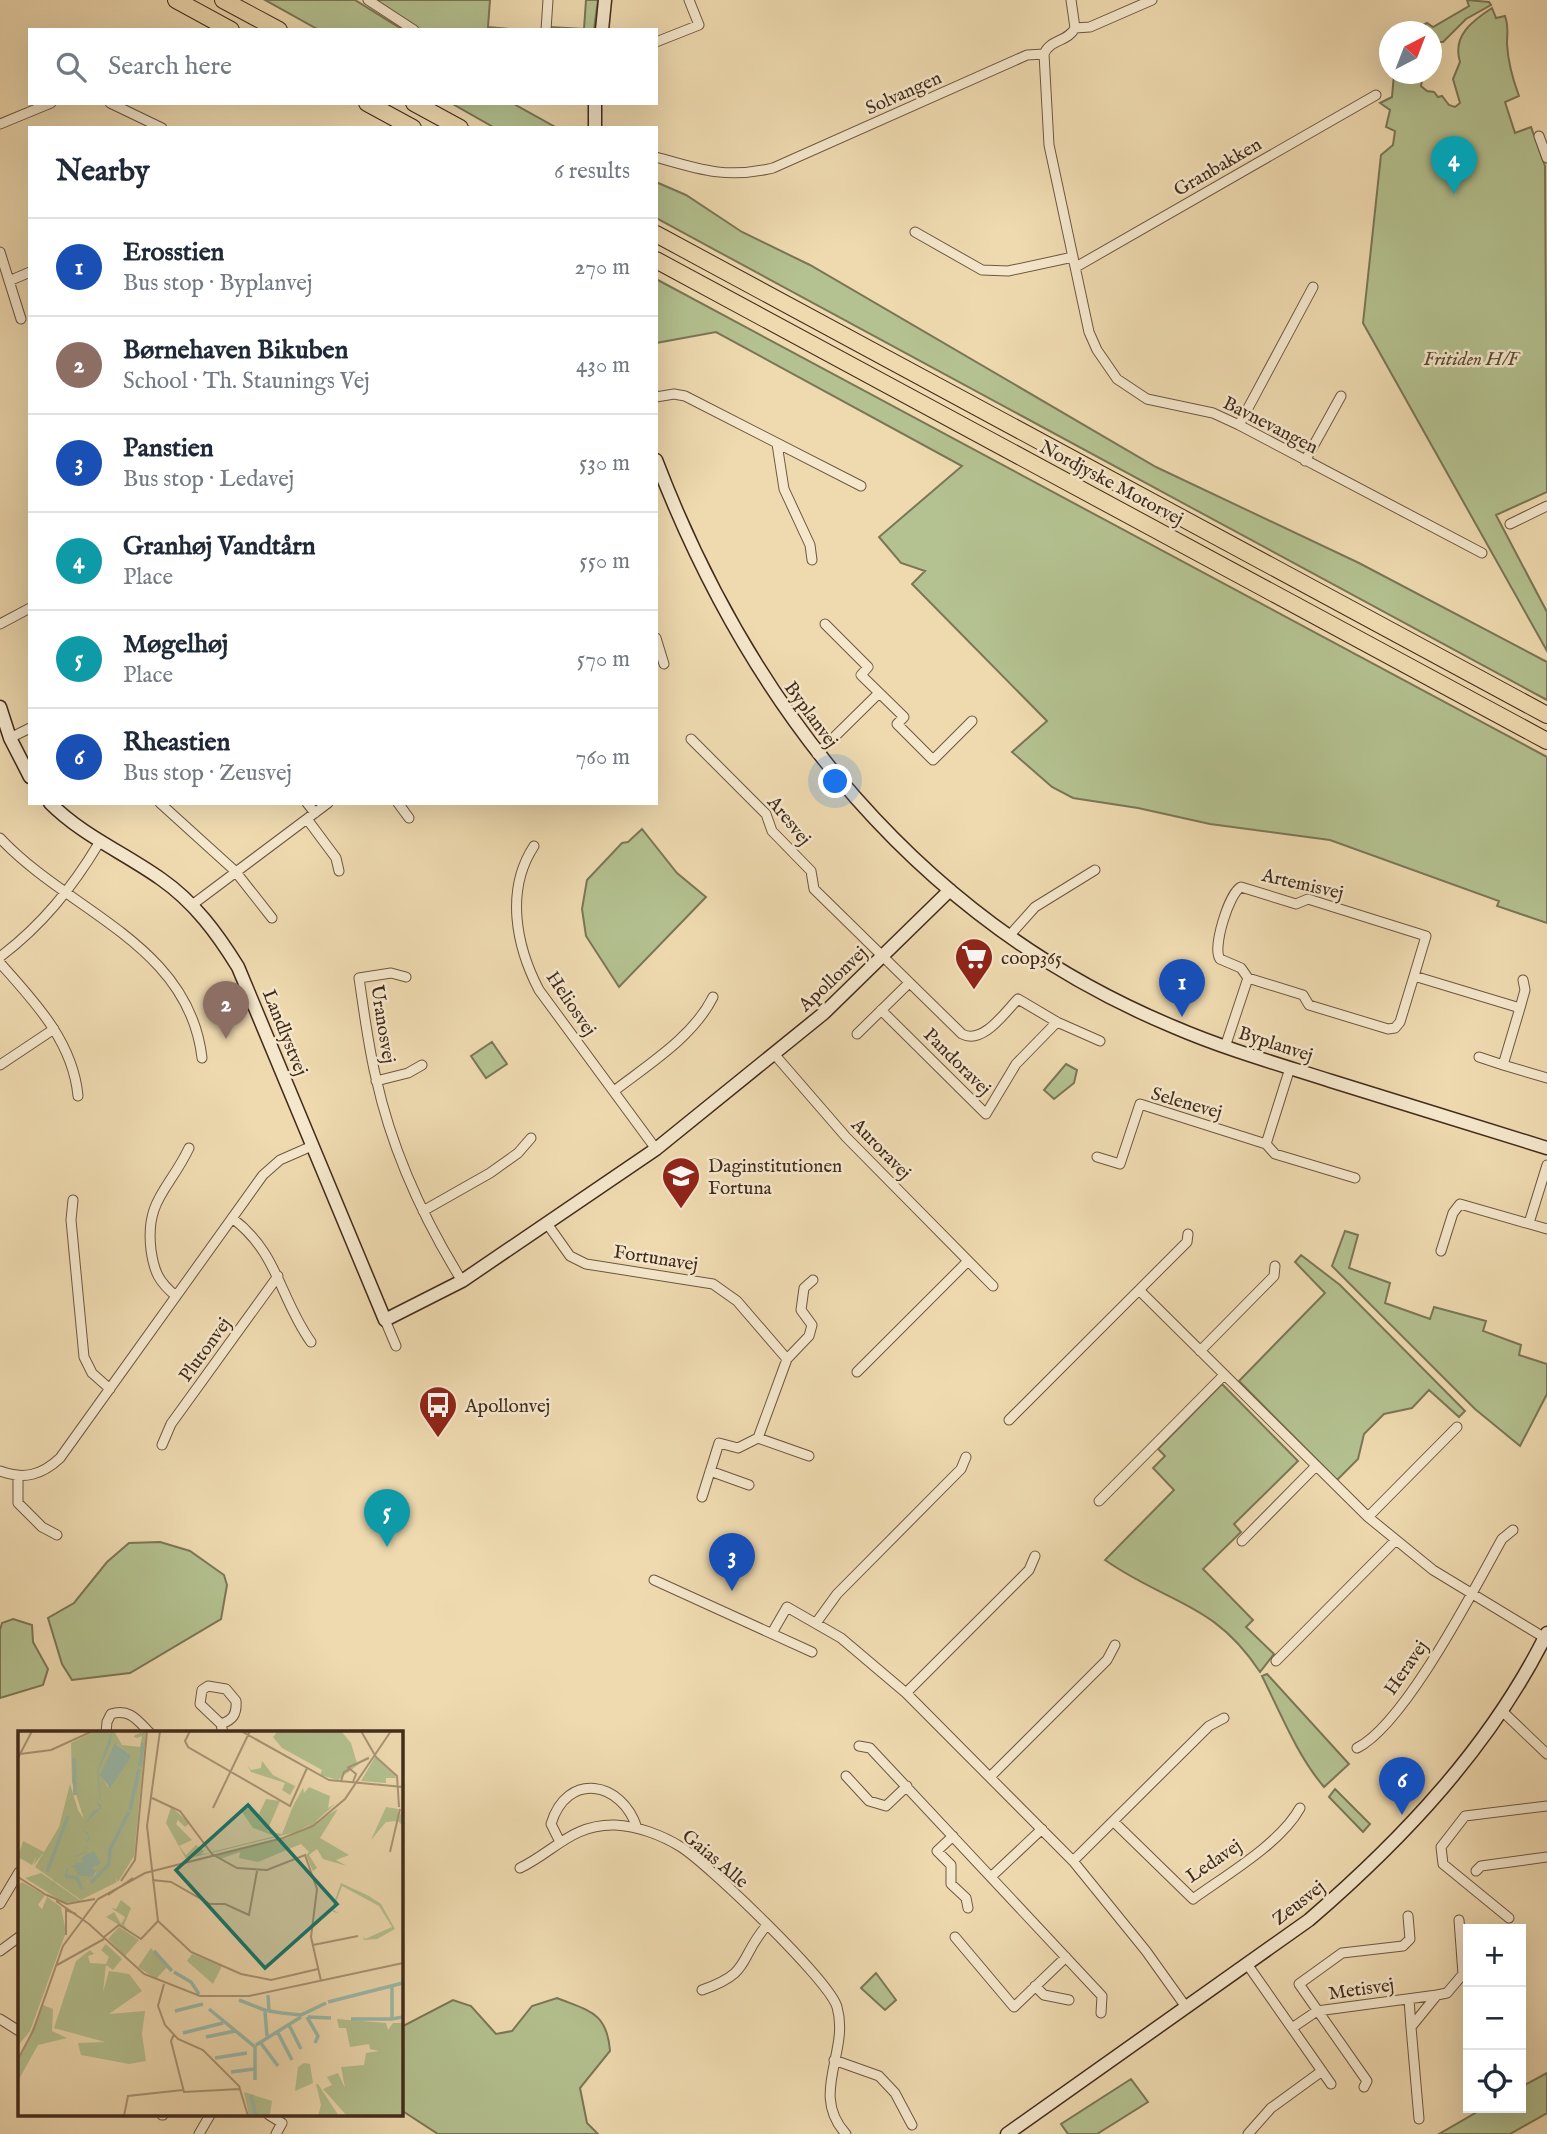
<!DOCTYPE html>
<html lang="en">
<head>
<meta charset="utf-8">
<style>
	:root { --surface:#fff; --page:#f6f6f7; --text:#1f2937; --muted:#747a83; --line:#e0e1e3; --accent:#8f2418 }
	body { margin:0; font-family:"IM FELL English",serif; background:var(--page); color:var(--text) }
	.controls { position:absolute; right:21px; bottom:21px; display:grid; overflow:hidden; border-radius:0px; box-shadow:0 7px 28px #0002 }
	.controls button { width:63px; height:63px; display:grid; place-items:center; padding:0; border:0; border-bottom:2px solid var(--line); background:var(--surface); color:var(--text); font:35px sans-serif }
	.compass { position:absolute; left:1379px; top:21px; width:63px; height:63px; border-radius:50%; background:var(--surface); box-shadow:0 7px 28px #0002; rotate:42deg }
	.you { position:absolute; left:836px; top:782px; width:24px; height:24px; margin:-18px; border:5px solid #fff; border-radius:50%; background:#1a73e8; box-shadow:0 0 0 10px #1a73e833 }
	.badge { display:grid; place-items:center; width:46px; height:46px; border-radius:50%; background:var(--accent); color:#fff; font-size:23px; font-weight:700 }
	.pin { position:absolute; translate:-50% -58px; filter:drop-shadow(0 2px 4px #0008) }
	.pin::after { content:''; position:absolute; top:37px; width:24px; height:21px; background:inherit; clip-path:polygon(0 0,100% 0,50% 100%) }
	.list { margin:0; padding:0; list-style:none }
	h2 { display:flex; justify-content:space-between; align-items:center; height:91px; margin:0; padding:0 28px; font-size:30px }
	h2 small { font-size:23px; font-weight:400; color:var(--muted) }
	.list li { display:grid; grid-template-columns:46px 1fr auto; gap:21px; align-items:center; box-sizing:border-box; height:98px; padding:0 28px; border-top:2px solid var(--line) }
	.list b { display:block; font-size:26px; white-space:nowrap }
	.list p { margin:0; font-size:23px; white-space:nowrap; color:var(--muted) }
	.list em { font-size:23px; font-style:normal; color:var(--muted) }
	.icon { flex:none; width:38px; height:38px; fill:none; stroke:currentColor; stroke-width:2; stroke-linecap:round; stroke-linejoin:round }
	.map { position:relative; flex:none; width:1547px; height:2134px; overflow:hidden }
	.search { position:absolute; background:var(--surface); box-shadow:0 7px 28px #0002; left:28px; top:28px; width:630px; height:77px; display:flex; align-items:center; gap:18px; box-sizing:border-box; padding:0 24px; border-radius:0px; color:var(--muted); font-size:26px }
	.panel { position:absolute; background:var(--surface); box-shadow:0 7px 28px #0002; left:28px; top:126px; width:630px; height:679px; border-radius:0px }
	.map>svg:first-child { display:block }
</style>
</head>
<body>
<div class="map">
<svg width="1547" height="2134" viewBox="0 0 1547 2134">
	<rect width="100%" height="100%" fill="#efdab0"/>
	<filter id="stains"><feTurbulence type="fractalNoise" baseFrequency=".00286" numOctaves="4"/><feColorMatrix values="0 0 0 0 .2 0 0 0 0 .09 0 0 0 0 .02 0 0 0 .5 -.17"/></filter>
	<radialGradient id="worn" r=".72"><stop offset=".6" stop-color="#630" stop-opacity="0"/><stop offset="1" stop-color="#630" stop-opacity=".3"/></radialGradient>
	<path fill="#b4c190" stroke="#7b7656" stroke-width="2" d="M265 0H355L403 30H319Z
		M373 0H490L488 27 519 30H420Z
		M586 0H598L594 30H551V27L584 29Z
		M1467 0 1489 2 1491 5 1466 19 1443 42H1437L1432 54V32L1412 31 1427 23 1433 27 1469 6Z
		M1492 8 1496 18 1505 16C1509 27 1507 33 1507 44 1508 62 1513 80 1519 96L1505 102 1515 133 1531 127 1545 166 1547 492 1496 515 1547 612V651L1363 323 1381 155 1393 145 1395 131 1386 127 1390 110 1380 103 1392 97 1394 74H1423L1421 86 1427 91 1434 92 1438 97 1442 96 1449 105 1455 107 1460 103 1453 79 1460 62C1452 36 1472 21 1492 8Z
		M451 103H512L557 128H495Z
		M656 182 686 195 742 232 810 265 1156 467 1359 563 1547 662V700L656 218Z
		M656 279 1547 757V923L1497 906 1499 901 1330 840 1210 824 1138 808 1073 798 1052 787 1012 752 1047 721 912 584 925 571 901 563 879 537 962 466 716 332 656 343Z
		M642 829 677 873 706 897 619 987 586 936 582 909 587 880 622 843 628 842Z
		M492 1042 507 1064 486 1078 471 1056Z
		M1066 1064 1077 1070 1074 1083 1054 1099 1044 1090Z
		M1345 1231 1358 1235 1349 1268 1390 1283 1385 1303 1430 1319 1434 1307 1486 1321 1483 1331 1521 1345 1519 1355 1547 1364V1394L1520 1446 1475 1409 1332 1266Z
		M1301 1255 1340 1285 1465 1411 1459 1417 1429 1390 1412 1408 1384 1414 1364 1434 1358 1459 1337 1480 1239 1381 1325 1293 1295 1262Z
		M1222 1384 1298 1461 1234 1524 1241 1532 1203 1569 1253 1620 1246 1627 1274 1654 1260 1672C1214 1602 1168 1604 1105 1560L1174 1490 1153 1468 1165 1456 1158 1449Z
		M160 1542 190 1551 224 1575 227 1585 221 1619 130 1673 72 1680 62 1664 48 1618 74 1603 107 1562 129 1543Z
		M13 1619 32 1625 33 1642 48 1669 43 1685 0 1698V1630L2 1623Z
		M1267 1674 1349 1764 1324 1787C1297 1755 1281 1714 1262 1676Z
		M1335 1789 1370 1824 1363 1832 1329 1797Z
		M876 1973 896 2000 885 2010 861 1988Z
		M557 1998C589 2011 607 2012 610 2051L580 2088 587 2123 598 2134H438L401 2110V2027L453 2000 471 2006 496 2034 512 2031 532 2006Z
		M1547 2073V2113L1510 2134H1439L1484 2108H1521V2087Z
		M1131 2079 1148 2102 1097 2134H1068L1061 2124Z"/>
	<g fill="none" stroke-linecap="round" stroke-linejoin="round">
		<defs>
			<path id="street" d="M368 0 414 30
				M1071 0 1075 28
				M546 30 548 0
				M656 42 699 25 689 0
				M1044 54 1049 145 1089 332 1097 350 1117 379 1147 399 1213 413 1239 425 1482 553
				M1044 54C1050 39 1068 42 1075 28L1090 27 1152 0
				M110 103 162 128
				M0 124 51 103
				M1539 136 1547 158
				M656 157C701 170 727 179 773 168L1027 55 1044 54
				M915 232 982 270 1008 271 1073 257
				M0 252 21 319
				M1076 267 1376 95
				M9 281 30 272
				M656 397 674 394 685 396 861 486
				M1239 425 1313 287
				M777 444 784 489 810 545 812 560
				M1305 461 1341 396
				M1510 524 1547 506
				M0 624 30 608
				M825 624 868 667 861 675 904 717 897 724 933 760 972 721
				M656 638 664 664
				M10 738 30 728
				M691 739 766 814 772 831 811 871 814 889 962 1034C983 1045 1005 1012 1018 999L1057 1022 1100 1041
				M817 754 879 693
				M160 803 235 871 272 918
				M307 803 315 813
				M398 803 409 818
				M307 819 336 858 339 871
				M0 838C69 912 189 944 202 1058
				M534 846C505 890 516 946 539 990L656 1149
				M192 905 328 803
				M1009 936 1035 907 1095 870
				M0 957C42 925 72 888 99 843
				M0 963C35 1002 73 1042 78 1096
				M406 977 391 973 359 978C364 1011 368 1045 376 1078 392 1151 423 1218 462 1281
				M1248 978 1241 968 1220 959C1212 948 1229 893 1241 887L1296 904 1308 899 1426 936 1414 976
				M1520 1008 1525 990 1523 980
				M881 1010 986 1114 1016 1064 1057 1022
				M857 1034 909 983
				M1225 1047 1248 978 1303 995 1309 1005 1388 1029 1395 1028 1400 1022 1414 976 1520 1008 1503 1065 1547 1078
				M775 1055 846 1137 993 1286
				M1479 1057 1503 1065
				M0 1065 54 1029
				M376 1081 408 1073 422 1065
				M614 1091C649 1064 693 1037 713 997
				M1266 1144 1290 1068
				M1097 1157 1120 1164 1140 1104 1266 1144 1275 1154 1355 1178
				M73 1200 71 1220 84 1357 92 1373 110 1389
				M423 1211 490 1173 518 1153 531 1138
				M232 1218C278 1252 280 1299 311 1342
				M1529 1223 1547 1165
				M548 1225 570 1256 586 1264 713 1284 737 1301 787 1359
				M1441 1251 1453 1213 1460 1204 1547 1229
				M1139 1290 1368 1517 1433 1570 1545 1638
				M176 1296C159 1282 154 1272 151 1250 145 1200 169 1190 189 1148
				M385 1320 396 1346
				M1200 1351 1274 1276 1275 1266
				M857 1372 968 1261
				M1009 1420 1187 1242 1188 1234
				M162 1445 171 1424 278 1276
				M809 1456 758 1438 787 1359 809 1336 812 1325 801 1310 804 1288 813 1280
				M0 1471C24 1480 42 1475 60 1458L263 1175 280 1160 312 1146
				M710 1471 749 1485
				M18 1476V1503L42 1527 57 1535
				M702 1497 719 1443 738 1448 758 1438
				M1099 1501 1224 1375
				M1368 1517 1457 1427
				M1242 1541 1315 1467
				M654 1580 812 1652
				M816 1623 837 1594 961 1469 966 1457
				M772 1633 787 1607 841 1638 906 1693 1073 1861 1146 1951 1186 2007
				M1276 1661 1395 1541
				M906 1693 1029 1570 1035 1556
				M1501 1710 1547 1754
				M221 1724C233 1720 237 1714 236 1701L226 1689 208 1686 202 1690 200 1704 221 1724 223 1733
				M106 1733 107 1722 111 1714C130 1708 138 1721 150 1733
				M859 1746 870 1748 1102 1996 1101 2013
				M1357 1748C1405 1724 1474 1589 1502 1539L1513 1530
				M846 1776 869 1801 886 1806 907 1786
				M990 1777 1107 1660 1115 1645
				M1114 1822 1193 1899C1226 1875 1280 1844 1300 1808
				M953 1836 937 1851 951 1865V1884L966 1898 968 1908
				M559 1840 551 1824C567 1771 622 1781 637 1828
				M1073 1861 1209 1726 1224 1718
				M520 1868C555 1851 572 1824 615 1825 637 1826 662 1835 681 1847 708 1864 829 1980 837 2007 850 2052 809 2094 846 2134
				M1476 1871 1481 1866 1547 1857
				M992 1876 1042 1829
				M0 1904 19 1872
				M1509 1918 1443 1864 1441 1847 1465 1816 1547 1806
				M955 1937 1014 2007 1066 1957
				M0 1951 19 1937
				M1247 1964 1331 2084
				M1035 1986 1044 1995 1069 2000
				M702 1990C753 1972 737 1960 767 1925
				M1409 1999 1411 2027
				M0 2019 19 2031
				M1292 2028 1317 2011 1437 1995
				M834 2060 879 2076 895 2093 912 2125
				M1364 2087 1367 2081 1299 1984 1342 1953 1403 1946 1410 1939 1408 1916
				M162 2115H163
				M269 2115 282 2123 276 2134
				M1419 2119 1411 2027 1437 1995 1447 1993 1463 1974 1459 1920
				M199 2134 210 2115
				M1248 2134 1271 2108 1322 2071"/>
			<path id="secondary" d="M602 30 605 0
				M595 128V103
				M656 460C752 711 921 922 1174 1027 1225 1049 1278 1064 1331 1081 1403 1103 1475 1126 1547 1148
				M0 707 10 738 30 777
				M50 803C83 836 123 852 161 879 194 902 217 933 238 967L385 1320 462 1281 656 1149 824 1013 950 890
				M1007 2134 1309 1920C1403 1839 1491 1746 1547 1633"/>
			<path id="highway" d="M176 0 231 30
				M223 0 279 30
				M367 103 413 128
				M414 103 460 128
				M656 234 1547 715
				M656 260 1547 741"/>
		</defs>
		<use href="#street" stroke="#6d5741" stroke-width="11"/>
		<use href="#secondary" stroke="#422b1c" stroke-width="15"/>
		<use href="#highway" stroke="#422b1c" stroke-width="18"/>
		<use href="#street" stroke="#f5e7cc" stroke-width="9"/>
		<use href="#secondary" stroke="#f5e7cc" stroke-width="12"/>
		<use href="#highway" stroke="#efdab0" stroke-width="16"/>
	</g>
	<defs>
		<symbol id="supermarket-pin" viewBox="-11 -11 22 30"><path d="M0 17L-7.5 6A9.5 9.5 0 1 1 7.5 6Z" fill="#8f2418" stroke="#f5e7cc"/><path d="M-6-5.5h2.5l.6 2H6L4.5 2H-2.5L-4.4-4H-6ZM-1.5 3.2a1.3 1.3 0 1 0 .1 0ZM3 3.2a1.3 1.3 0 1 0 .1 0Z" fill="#fff"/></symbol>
		<symbol id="school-pin" viewBox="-11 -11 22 30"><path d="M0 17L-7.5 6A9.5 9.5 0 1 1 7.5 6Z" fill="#8f2418" stroke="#f5e7cc"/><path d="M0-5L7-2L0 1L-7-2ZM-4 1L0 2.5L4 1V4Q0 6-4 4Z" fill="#fff"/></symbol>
		<symbol id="bus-pin" viewBox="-11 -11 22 30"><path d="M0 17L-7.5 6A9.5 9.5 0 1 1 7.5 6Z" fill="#8f2418" stroke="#f5e7cc"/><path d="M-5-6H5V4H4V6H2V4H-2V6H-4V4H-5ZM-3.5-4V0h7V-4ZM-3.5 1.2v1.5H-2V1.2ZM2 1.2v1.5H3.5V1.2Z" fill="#fff"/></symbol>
	</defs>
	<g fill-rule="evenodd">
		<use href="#supermarket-pin" x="952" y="935" width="44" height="60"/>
		<use href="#school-pin" x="659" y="1154" width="44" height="60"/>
		<use href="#bus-pin" x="416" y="1383" width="44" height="60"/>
	</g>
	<g text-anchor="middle" stroke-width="5" stroke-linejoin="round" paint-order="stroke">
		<g font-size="19" fill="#422b1c" stroke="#f5e7cc">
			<text transform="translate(903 92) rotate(-24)" y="7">Solvangen</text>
			<text transform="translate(1217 166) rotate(-30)" y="7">Granbakken</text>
			<text transform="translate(1271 424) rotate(27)" y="7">Bavnevangen</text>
			<text transform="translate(1112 482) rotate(28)" y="7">Nordjyske Motorvej</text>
			<text transform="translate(812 714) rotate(54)" y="7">Byplanvej</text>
			<text transform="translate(790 820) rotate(51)" y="7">Aresvej</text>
			<text transform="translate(1303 883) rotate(13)" y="7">Artemisvej</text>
			<text transform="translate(832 978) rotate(-43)" y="7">Apollonvej</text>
			<text transform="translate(572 1003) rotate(56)" y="7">Heliosvej</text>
			<text transform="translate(384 1024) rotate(81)" y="7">Uranosvej</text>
			<text transform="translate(286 1032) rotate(68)" y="7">Landlystvej</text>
			<text transform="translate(1276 1043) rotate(18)" y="7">Byplanvej</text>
			<text transform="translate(958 1061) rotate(45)" y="7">Pandoravej</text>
			<text transform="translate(1187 1102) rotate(16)" y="7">Selenevej</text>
			<text transform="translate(882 1148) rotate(46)" y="7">Auroravej</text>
			<text transform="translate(656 1257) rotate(9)" y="7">Fortunavej</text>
			<text transform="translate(204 1349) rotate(-54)" y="7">Plutonvej</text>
			<text transform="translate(1405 1667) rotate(-55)" y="7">Heravej</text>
			<text transform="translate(716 1858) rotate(40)" y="7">Gaias Alle</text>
			<text transform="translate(1213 1860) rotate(-34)" y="7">Ledavej</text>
			<text transform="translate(1298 1902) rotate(-38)" y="7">Zeusvej</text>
			<text transform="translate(1361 1988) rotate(-8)" y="7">Metisvej</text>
		</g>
		<g font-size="19" font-style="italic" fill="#594933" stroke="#f5e7cc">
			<text x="1471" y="365">Fritiden H/F</text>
		</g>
		<g font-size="19" fill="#422b1c" stroke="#f5e7cc" text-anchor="start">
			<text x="1001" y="964">coop365</text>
			<text x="708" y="1172">Daginstitutionen<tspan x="708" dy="22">Fortuna</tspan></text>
			<text x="465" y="1412">Apollonvej</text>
		</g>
	</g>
	<g transform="translate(18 1731)">
		<rect width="385" height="385" fill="#efdab0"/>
		<path d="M96 0 104 14 122 16 124 5 119 7 116 6 117 4 128 0 116 125 100 151 97 146 99 151 63 169 17 136 41 96 52 53 60 79 66 88 54 51 53 12 76 1ZM99 13 114 25 90 56 83 44ZM69 124 83 133 72 138 78 142 75 146 57 134 66 133 63 126ZM260 0H323L333 12 339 32 354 23 320 49 302 44 304 39 264 17 255 6ZM357 26 377 44 378 47H368V52L343 50ZM244 30 255 44 283 58 277 55 272 64 264 59 267 52 233 41 229 34 233 39 243 37ZM291 56 312 65 310 77 317 73 297 91 278 101 194 122 193 121 257 105 235 97 224 81 229 77 241 83 248 68 262 70 249 100 264 103 275 75 285 57 286 62ZM153 76 172 92 167 96 160 89 158 93 174 109 161 115 168 124 178 114 186 120 183 123 193 122 168 128 148 92ZM368 76 380 78 381 86 385 78V95L380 90 368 91 353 109ZM320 78 302 107 331 124 318 129 329 135 305 128 299 118 291 124 299 137 295 140 288 124 291 121 283 113 240 131 221 127 222 121 202 128 199 124 269 107ZM5 110 26 121 15 135 19 125 14 134 0 126ZM23 142 35 150 63 170 46 172 7 147ZM4 151 27 164 20 174 24 178 29 166 43 176 48 201 12 300 0 315V155ZM323 152 351 165 363 173 377 198 359 208 346 209 345 205 347 208 374 196 361 175 324 155 315 179 321 182 315 181 314 177ZM103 169 113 177 106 194 111 200 88 186 96 181 103 193 107 186 93 177 98 178ZM101 196 121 209 107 225 90 208ZM88 213 104 228 95 239 88 234 85 261 91 240 111 243 124 260 91 283 127 280 124 303 128 330 111 333 63 324 60 312 87 311 36 297 58 230 72 219 76 223 70 225 72 232 88 233 91 226 83 219ZM133 217 149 236 138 248 120 236ZM174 223 204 235 195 253 169 230ZM25 274 35 278 34 300 49 307 20 314 0 350V330ZM319 288 368 292 370 299 375 292H385V385H329L305 358 314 354 309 346 320 342 327 357 323 336 346 334 348 322 361 320 352 318 351 313 332 316 328 297H321ZM286 332 292 333 295 352 277 360 280 336ZM298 353H300L321 385H300L303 374ZM226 361 254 370 252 384 231 385Z" fill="#b4c190" fill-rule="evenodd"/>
		<path d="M94 0 93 12 80 40 83 66 78 71 83 74V77L66 94V99L70 102 72 107V108L67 113 69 117V120L67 122 57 126 59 132H65L63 126 76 120 83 133 74 137 78 140 75 146 60 144 56 136H51L47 145 46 146 38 148 30 162 37 148 46 146 49 137 58 133 57 125 69 120 67 113 71 106 66 100 65 96 75 80 82 77 78 71 82 65 79 40ZM97 12 114 25 92 57 82 44Z" fill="#9abbac"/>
		<path fill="none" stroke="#9abbac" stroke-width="3.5" d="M56 27 57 64M122 35 125 12M112 79 121 38M29 141 50 85M47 145 59 147 64 158M73 152 91 133 92 118 111 81M136 220 154 240M156 241 173 251 181 263M374 256V288L385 286M250 264 251 280 264 282 283 284 308 272M221 269 249 280M310 271 385 252M191 278 237 316V349M157 280 185 273M247 281 249 305M289 286 300 305 297 312M290 286 313 287M333 288H373M271 294 283 318M259 300 274 329M165 302 205 292M188 306 217 300M242 311 260 335M238 314 283 286M197 327 229 322M213 341 236 338M233 364 238 385"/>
		<path fill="none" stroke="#aa9475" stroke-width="2" d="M142 0 129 95 140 190 173 221 223 243 253 249 300 238M172 0 167 10 170 16 272 75 289 37M223 0 311 49 385 56M343 0 358 26 379 45 381 76M2 23 33 19 75 0M0 27 14 0M329 37 351 27M323 50 326 41 332 38 338 43 335 51M134 67 162 80 194 123 219 137 249 139 287 124 299 158 293 206 303 250M195 77 232 0M372 121 382 78M0 146 30 165M134 149 153 151 192 173H207L231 184 239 140M103 150 117 129 129 0M29 164 49 173 77 168M90 164 115 147M38 170 71 193 126 243 182 265H231L385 232M48 204V179L58 183M86 206 101 194 123 208 140 190M295 214 340 205M39 234 86 208M146 253 140 275 147 294 160 308 185 319 221 355 230 385M156 303 153 310 166 361 222 358M0 328 15 300 45 215 80 168 127 142 265 107 295 95 327 68 373 0M106 385 110 365 165 359"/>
		<path fill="#0f766e" fill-opacity="0.15" stroke="#0f766e" stroke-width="3.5" d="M230 74 319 173 247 237 158 139Z"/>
		<rect width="385" height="385" fill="none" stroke="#422b1c" stroke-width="3.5"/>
	</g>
	<rect width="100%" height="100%" filter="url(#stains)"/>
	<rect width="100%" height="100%" fill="url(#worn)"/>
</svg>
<div class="controls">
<button>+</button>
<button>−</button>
<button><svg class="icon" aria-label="locate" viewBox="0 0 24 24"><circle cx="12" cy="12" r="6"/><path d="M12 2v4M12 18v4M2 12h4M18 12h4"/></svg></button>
</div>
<svg class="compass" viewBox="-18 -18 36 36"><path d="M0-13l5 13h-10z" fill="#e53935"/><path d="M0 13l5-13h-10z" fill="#747a83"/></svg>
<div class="you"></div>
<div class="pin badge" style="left:1182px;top:1017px;background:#1a4fb4">1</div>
<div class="pin badge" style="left:226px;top:1039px;background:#8d6e63">2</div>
<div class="pin badge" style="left:732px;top:1591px;background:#1a4fb4">3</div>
<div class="pin badge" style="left:1454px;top:194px;background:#0f9aa8">4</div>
<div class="pin badge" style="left:387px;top:1547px;background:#0f9aa8">5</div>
<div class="pin badge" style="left:1402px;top:1815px;background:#1a4fb4">6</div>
<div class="search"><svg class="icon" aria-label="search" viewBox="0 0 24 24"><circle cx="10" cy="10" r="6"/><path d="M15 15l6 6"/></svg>Search here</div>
<section class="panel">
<h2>Nearby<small>6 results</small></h2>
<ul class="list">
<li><span class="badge" style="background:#1a4fb4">1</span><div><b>Erosstien</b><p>Bus stop · Byplanvej</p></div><em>270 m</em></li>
<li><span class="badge" style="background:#8d6e63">2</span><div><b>Børnehaven Bikuben</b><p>School · Th. Staunings Vej</p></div><em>430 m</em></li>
<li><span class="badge" style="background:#1a4fb4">3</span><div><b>Panstien</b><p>Bus stop · Ledavej</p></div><em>530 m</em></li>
<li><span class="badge" style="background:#0f9aa8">4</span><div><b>Granhøj Vandtårn</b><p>Place</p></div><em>550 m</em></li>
<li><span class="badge" style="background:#0f9aa8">5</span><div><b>Møgelhøj</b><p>Place</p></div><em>570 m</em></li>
<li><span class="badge" style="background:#1a4fb4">6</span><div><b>Rheastien</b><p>Bus stop · Zeusvej</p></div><em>760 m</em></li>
</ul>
</section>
</div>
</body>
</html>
